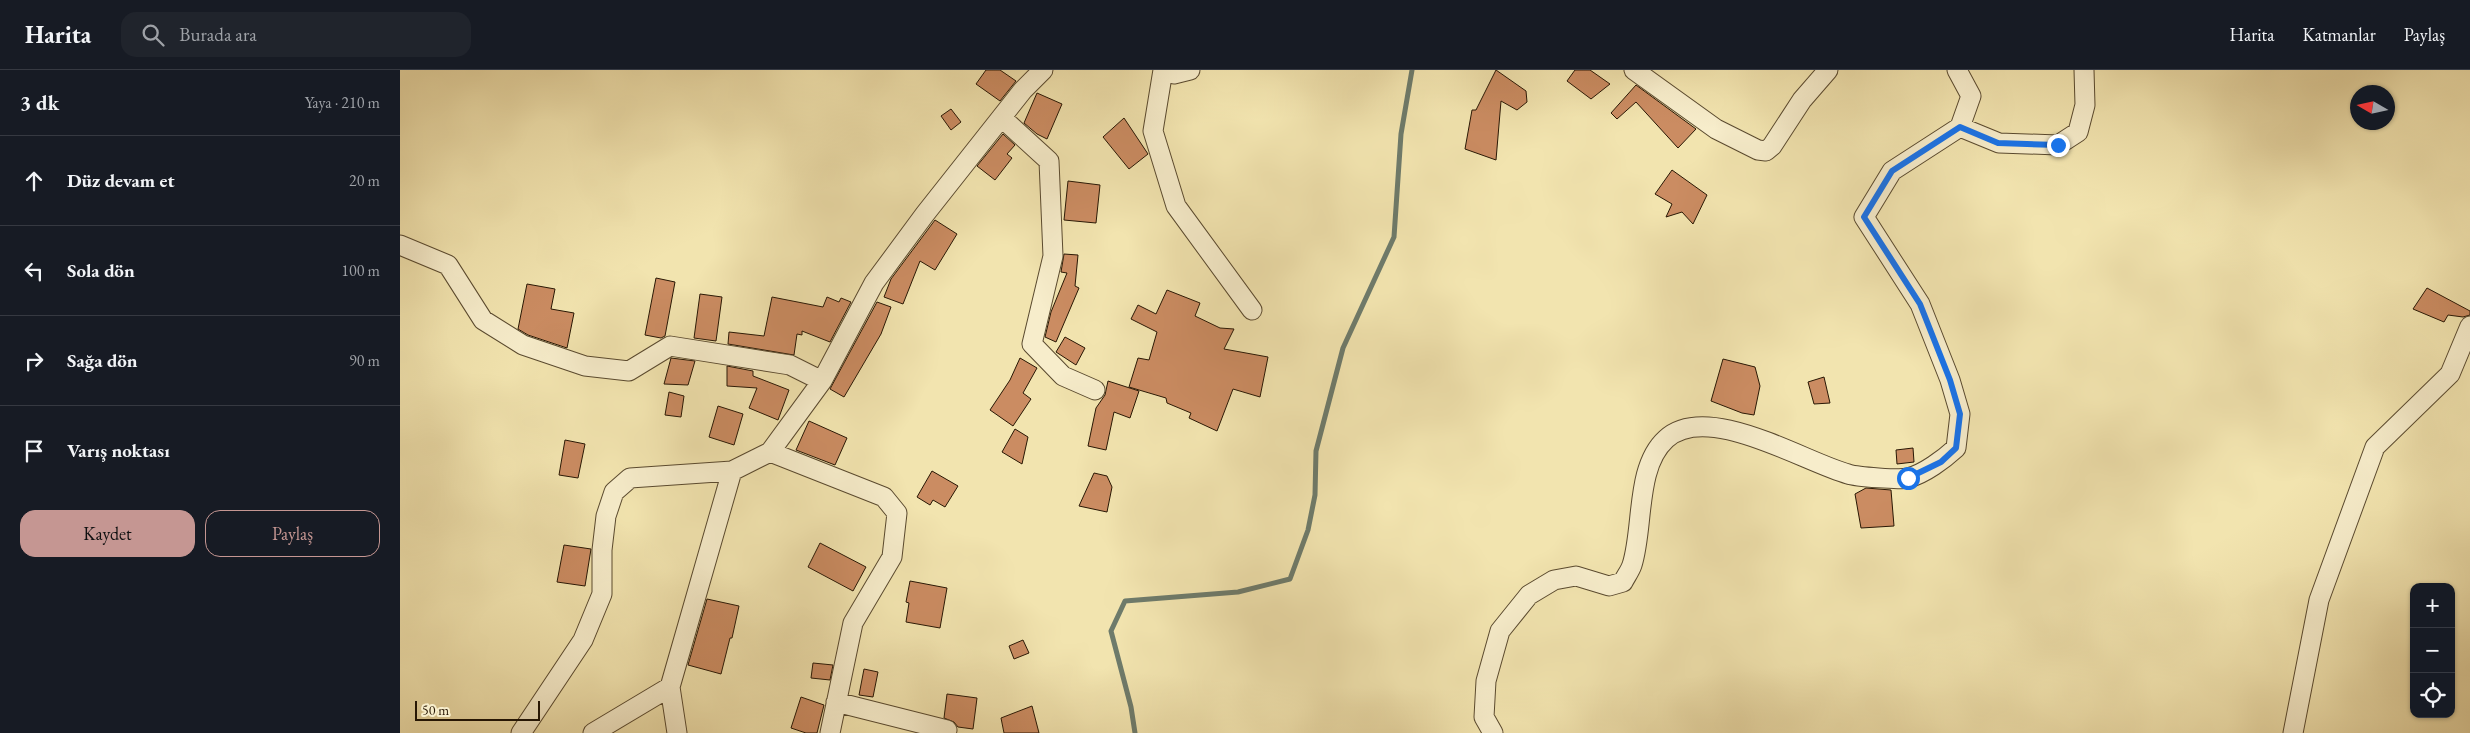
<!DOCTYPE html>
<html lang="tr">
<head>
<meta charset="utf-8">
<style>
	:root { --surface:#171b24; --page:#20242c; --text:#f1f3f6; --muted:#9ea1a6; --line:#363941; --accent:#c59692 }
	body { margin:0; font-family:"EB Garamond",serif; background:var(--page); color:var(--text) }
	.controls { position:absolute; right:15px; bottom:15px; display:grid; overflow:hidden; border-radius:10px; box-shadow:0 1px 4px #0004 }
	.controls button { width:45px; height:45px; display:grid; place-items:center; padding:0; border:0; border-bottom:1px solid var(--line); background:var(--surface); color:var(--text); font:25px sans-serif }
	.compass { position:absolute; left:1950px; top:15px; width:45px; height:45px; border-radius:50%; background:var(--surface); box-shadow:0 1px 4px #0004; rotate:279deg }
	.scale { position:absolute; left:15px; bottom:12px; width:125px; box-sizing:border-box; padding-left:5px; border:2px solid #281704; border-top:0; font-size:14px; line-height:18px; white-space:nowrap; color:#281704; -webkit-text-stroke:4px #f7edcb; paint-order:stroke }
	.stop { position:absolute; width:15px; height:15px; margin:-11px; border:4px solid #1a73e8; border-radius:50%; background:#fff }
	.stop.end { background:#1a73e8; border-color:#fff; box-shadow:0 1px 5px #0008 }
	.list { margin:0; padding:0; list-style:none }
	h2 { display:flex; justify-content:space-between; align-items:center; height:65px; margin:0; padding:0 20px; font-size:21px }
	h2 small { font-size:16px; font-weight:400; color:var(--muted) }
	.list li { display:grid; grid-template-columns:32px 1fr auto; gap:15px; align-items:center; box-sizing:border-box; height:90px; padding:0 20px; border-top:1px solid var(--line) }
	.list b { display:block; font-size:19px; white-space:nowrap }
	.list em { font-size:16px; font-style:normal; color:var(--muted) }
	.actions { display:flex; gap:10px; padding:15px 20px }
	.actions a { flex:1; padding:11px 0; border:1px solid var(--accent); border-radius:15px; text-align:center; font-size:18px; color:var(--accent) }
	.actions .main { background:var(--accent); color:#111 }
	.icon { flex:none; width:28px; height:28px; fill:none; stroke:currentColor; stroke-width:2; stroke-linecap:round; stroke-linejoin:round }
	.map { position:relative; flex:none; width:2070px; height:663px; overflow:hidden }
	header { display:flex; align-items:center; gap:30px; box-sizing:border-box; height:70px; padding:0 25px; background:var(--surface); border-bottom:1px solid var(--line) }
	header strong { font-size:24px }
	nav { display:flex; gap:28px; margin-inline-start:auto; font-size:18px }
	.search { width:350px; height:45px; background:var(--page); display:flex; align-items:center; gap:12px; box-sizing:border-box; padding:0 18px; border-radius:15px; color:var(--muted); font-size:19px }
	main { display:flex }
	aside { flex:1; background:var(--surface) }
	.map>svg:first-child { display:block }
</style>
</head>
<body>
<header>
<strong>Harita</strong>
<div class="search"><svg class="icon" aria-label="search" viewBox="0 0 24 24"><circle cx="10" cy="10" r="6"/><path d="M15 15l6 6"/></svg>Burada ara</div>
<nav><a>Harita</a><a>Katmanlar</a><a>Paylaş</a></nav>
</header>
<main>
<aside>
<h2>3 dk<small>Yaya · 210 m</small></h2>
<ul class="list">
<li><svg class="icon" aria-label="ahead" viewBox="0 0 24 24"><path d="M12 20V5M6 11l6-6 6 6"/></svg><div><b>Düz devam et</b></div><em>20 m</em></li>
<li><svg class="icon" aria-label="left" viewBox="0 0 24 24"><path d="M17 20v-9H6M10 6l-5 5 5 5"/></svg><div><b>Sola dön</b></div><em>100 m</em></li>
<li><svg class="icon" aria-label="right" viewBox="0 0 24 24"><path d="M7 20v-9h11M14 6l5 5-5 5"/></svg><div><b>Sağa dön</b></div><em>90 m</em></li>
<li><svg class="icon" aria-label="arrive" viewBox="0 0 24 24"><path d="M6 21V4h12l-3 4 3 4H6"/></svg><div><b>Varış noktası</b></div></li>
</ul>
<div class="actions"><a class="main">Kaydet</a><a>Paylaş</a></div>
</aside>
<div class="map">
<svg width="2070" height="663" viewBox="0 0 2070 663">
	<rect width="100%" height="100%" fill="#f2e4af"/>
	<filter id="stains"><feTurbulence type="fractalNoise" baseFrequency=".004" numOctaves="4"/><feColorMatrix values="0 0 0 0 .2 0 0 0 0 .09 0 0 0 0 .02 0 0 0 .5 -.17"/></filter>
	<radialGradient id="worn" r=".72"><stop offset=".6" stop-color="#630" stop-opacity="0"/><stop offset="1" stop-color="#630" stop-opacity=".3"/></radialGradient>
	<g fill="none" stroke-linecap="round" stroke-linejoin="round">
		<path stroke="#6e7b6b" stroke-width="5" d="M735 663 731 637 711 561 725 531 838 522 890 509 908 460 915 425 916 381 943 278 994 167 1001 64 1012 0"/>
	</g>
	<path fill="#cb8c62" stroke="#281704" d="M586 0H600L616 11 600 31 576 14Z
		M1096 0 1126 21 1127 32 1117 40 1101 31 1096 90 1065 79 1072 40H1076Z
		M1175 0H1190L1210 14 1191 29 1167 11Z
		M1236 15 1296 59 1278 78 1236 32 1217 49 1211 43Z
		M637 23 662 34 647 69 637 64 624 53Z
		M551 39 561 52 551 60 541 46Z
		M724 48 748 84 729 99 703 67Z
		M603 64 615 75 607 84 612 88 595 110 577 96Z
		M1272 100 1307 125 1293 154 1282 142 1266 147 1272 134 1255 124Z
		M668 111 700 115 696 153 664 150Z
		M535 150 557 164 535 200 520 191 503 234 484 227 491 209Z
		M664 184 678 185 675 216 679 218 656 272 645 267 651 242 667 203 661 202Z
		M256 208 275 212 265 266 261 268 245 265Z
		M127 214 155 219 151 239 174 243 167 278 128 265 118 259Z
		M2027 218 2070 241V245L2063 247 2048 245 2044 252 2013 239Z
		M767 220 800 233 795 246 820 258 834 259 824 279 868 287 860 327 833 319 817 361 789 348 791 343 767 333 766 328 729 317 738 288 749 290 757 262 731 249 738 235 756 244Z
		M300 224 322 227 316 271 294 268Z
		M372 227 423 237 427 227 439 232 441 228 451 232 430 272 402 261V265L397 264 394 285 328 274 329 262 364 266Z
		M477 232 491 237 481 264 444 327 430 319Z
		M665 267 685 278 676 295 656 282Z
		M271 288 295 291 288 315 264 314Z
		M620 288 637 298 623 323 631 329 613 356 590 340 610 310Z
		M1323 289 1355 297 1360 316 1354 345 1342 343 1311 331Z
		M327 296 353 301V306L389 320 378 350 349 338 357 318 327 316Z
		M1424 307 1430 333 1414 334 1408 312Z
		M708 311 739 321 730 348 714 342 706 380 688 376 696 338 705 325Z
		M269 322 284 326 281 347 265 345Z
		M318 336 343 344 334 375 309 367Z
		M409 351 447 368 435 395 396 380Z
		M615 359 628 367 622 394 602 382Z
		M165 370 185 374 178 408 159 405Z
		M1513 378 1514 392 1497 394 1496 380Z
		M532 401 558 416 545 437 533 430 530 435 517 427Z
		M694 403 707 406 712 417 707 442 679 436Z
		M1466 418 1491 420 1494 456 1461 458 1455 424Z
		M420 473 466 497 453 521 408 497Z
		M164 475 191 479 185 516 157 512Z
		M510 511 547 518 540 558 506 552 509 533 506 532Z
		M307 529 339 536 332 568H330L321 604 288 595Z
		M623 570 629 583 614 589 609 576Z
		M413 593 433 595 430 610 411 608Z
		M464 599 478 602 473 627 459 625Z
		M547 624 577 628 573 659 558 657 554 652 544 648Z
		M401 627 424 635 417 663H406L391 658Z
		M632 636 639 663H604L601 648Z"/>
	<g fill="none" stroke-linecap="round" stroke-linejoin="round">
		<defs>
			<path id="street" d="M763 0 753 61 776 136 852 240
				M765 0 774 4 790 0
				M1234 0 1316 59 1358 80 1366 81 1372 76 1402 30 1428 0
				M1557 0 1571 26 1560 57
				M602 48 649 91 653 186 632 274 663 306 695 320
				M0 175 48 195 83 250 123 275 185 296 229 301 270 276 390 295 422 311
				M370 382 484 427 497 443 492 487 453 553 430 663
				M436 632 547 660
				M121 663 183 570 202 524V480L206 446 214 422 230 408 332 401 370 382 422 311 474 213 525 144 623 20 643 0
				M193 663 270 617
				M277 663 270 617 332 401
				M1093 663 1084 647 1086 611 1100 561 1129 525 1154 510 1176 506 1209 516 1223 512C1226 506 1230 501 1232 495 1244 458 1235 397 1266 369 1307 331 1404 392 1448 404 1457 407 1500 410 1508 408 1524 404 1544 389 1556 378L1560 344 1550 310 1520 234 1464 147 1492 101 1560 57 1599 73 1658 75 1678 62 1685 35 1684 0
				M1893 663 1919 530 1975 377 2050 304 2070 256"/>
		</defs>
		<use href="#street" stroke="#5a4a2f" stroke-width="21"/>
		<use href="#street" stroke="#f7edcb" stroke-width="19"/>
	</g>
	<g fill="none" stroke-linecap="round" stroke-linejoin="round">
		<path stroke="#1a73e8" stroke-width="6" d="M1508 408 1541 392 1556 378 1560 344 1550 310 1520 234 1464 147 1492 101 1560 57 1598 73 1658 75"/>
	</g>
	<rect width="100%" height="100%" filter="url(#stains)"/>
	<rect width="100%" height="100%" fill="url(#worn)"/>
</svg>
<div class="controls">
<button>+</button>
<button>−</button>
<button><svg class="icon" aria-label="locate" viewBox="0 0 24 24"><circle cx="12" cy="12" r="6"/><path d="M12 2v4M12 18v4M2 12h4M18 12h4"/></svg></button>
</div>
<svg class="compass" viewBox="-18 -18 36 36"><path d="M0-13l5 13h-10z" fill="#e53935"/><path d="M0 13l5-13h-10z" fill="#9ea1a6"/></svg>
<div class="scale">50 m</div>
<div class="stop" style="left:1508px;top:408px"></div>
<div class="stop end" style="left:1658px;top:75px"></div>
</div>
</main>
</body>
</html>
